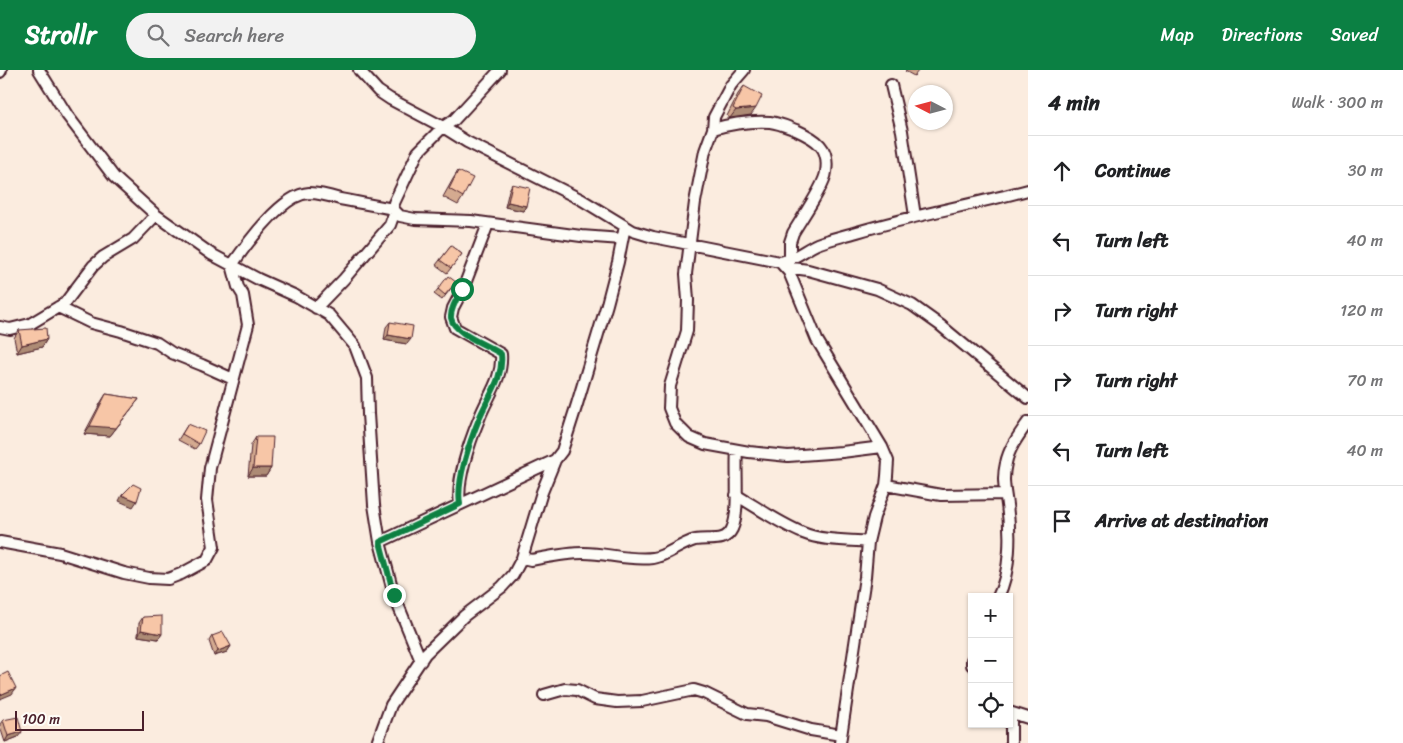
<!DOCTYPE html>
<html lang="en">
<head>
<meta charset="utf-8">
<style>
	:root { --surface:#fff; --page:#f2f2f2; --text:#202124; --muted:#757577; --line:#e0e0e0; --accent:#0b8043 }
	body { margin:0; font-family:Sriracha,sans-serif; background:var(--page); color:var(--text) }
	.controls { position:absolute; right:15px; bottom:15px; display:grid; overflow:hidden; border-radius:0px; box-shadow:0 1px 4px #0004 }
	.controls button { width:45px; height:45px; display:grid; place-items:center; padding:0; border:0; border-bottom:1px solid var(--line); background:var(--surface); color:var(--text); font:25px sans-serif }
	.compass { position:absolute; left:908px; top:15px; width:45px; height:45px; border-radius:50%; background:var(--surface); box-shadow:0 1px 4px #0004; rotate:276deg }
	.scale { position:absolute; left:15px; bottom:12px; width:129px; box-sizing:border-box; padding-left:5px; border:2px solid #4a1f2b; border-top:0; font-size:14px; line-height:18px; white-space:nowrap; color:#4a1f2b; -webkit-text-stroke:4px #fdfcf7; paint-order:stroke }
	.stop { position:absolute; width:15px; height:15px; margin:-11px; border:4px solid #0b8043; border-radius:50%; background:#fff }
	.stop.end { background:#0b8043; border-color:#fff; box-shadow:0 1px 5px #0008 }
	.list { margin:0; padding:0; list-style:none }
	h2 { display:flex; justify-content:space-between; align-items:center; height:65px; margin:0; padding:0 20px; font-size:21px }
	h2 small { font-size:16px; font-weight:400; color:var(--muted) }
	.list li { display:grid; grid-template-columns:32px 1fr auto; gap:15px; align-items:center; box-sizing:border-box; height:70px; padding:0 20px; border-top:1px solid var(--line) }
	.list b { display:block; font-size:19px; white-space:nowrap }
	.list em { font-size:16px; font-style:normal; color:var(--muted) }
	.icon { flex:none; width:28px; height:28px; fill:none; stroke:currentColor; stroke-width:2; stroke-linecap:round; stroke-linejoin:round }
	.map { position:relative; flex:none; width:1028px; height:673px; overflow:hidden }
	header { display:flex; align-items:center; gap:30px; box-sizing:border-box; height:70px; padding:0 25px; background:var(--accent); color:#fff }
	header strong { font-size:24px }
	nav { display:flex; gap:28px; margin-inline-start:auto; font-size:18px }
	.search { width:350px; height:45px; background:var(--page); display:flex; align-items:center; gap:12px; box-sizing:border-box; padding:0 18px; border-radius:28px; color:var(--muted); font-size:19px }
	main { display:flex }
	aside { flex:1; background:var(--surface) }
	.map>svg:first-child { display:block }
</style>
</head>
<body>
<header>
<strong>Strollr</strong>
<div class="search"><svg class="icon" aria-label="search" viewBox="0 0 24 24"><circle cx="10" cy="10" r="6"/><path d="M15 15l6 6"/></svg>Search here</div>
<nav><a>Map</a><a>Directions</a><a>Saved</a></nav>
</header>
<main>
<div class="map">
<svg width="1028" height="673" viewBox="0 0 1028 673">
	<rect width="100%" height="100%" fill="#fbecdf"/>
	<filter id="ink" filterUnits="userSpaceOnUse"><feTurbulence type="fractalNoise" baseFrequency=".02" numOctaves="2"/><feDisplacementMap in="SourceGraphic" scale="10" xChannelSelector="R" yChannelSelector="G"/><feConvolveMatrix kernelMatrix="1 2 1 2 8 2 1 2 1" color-interpolation-filters="sRGB"/></filter>
	<g filter="url(#ink)">
		<g fill="none" stroke-linecap="round" stroke-linejoin="round">
			<defs>
				<path id="street" d="M39 0 67 45 114 107 156 145 211 184 258 209 296 226 329 245 355 276 367 308 368 344 374 435 380 472 394 525 421 591
					M359 0 378 21 390 29 443 57 467 72 582 130 633 161 653 167 780 192 789 202 817 270 882 377 888 391 887 406 886 415 874 447 868 472 865 507 840 673
					M744 0 731 15 714 47 713 59 705 81 695 132 686 204 688 230 687 261 670 316 669 338 675 353 689 367 705 374 749 382 788 386 842 382 882 377
					M0 2 1 0
					M891 15 902 61 915 146
					M713 59C730 54 752 51 770 52 779 53 788 57 796 60 816 69 830 77 826 102 825 115 801 149 793 163L790 172V190
					M395 141 400 146 415 149 471 151 581 166 622 169
					M780 192C794 190 804 180 817 174 830 169 844 166 857 162 914 145 971 135 1028 120
					M232 195C246 175 282 124 309 123 319 123 330 126 340 129 357 132 375 136 393 139
					M785 197 808 200 877 219 912 235 940 255 1028 328
					M58 237 91 253 121 261 157 273 172 283 202 295 233 309
					M316 238 344 209 390 155 395 141 393 139 394 133 418 82 443 57 454 50 500 0
					M0 257 10 259 30 254 65 233 93 196 103 187 133 169 156 145
					M886 415 941 425 1005 424
					M736 425C758 438 779 453 803 463 823 471 847 470 868 472
					M460 434C456 411 470 371 479 349 487 327 503 309 501 284L455 258 451 247 453 238 463 219 488 154
					M0 472 60 483 124 503 149 508 168 509 181 504 207 490 214 477 207 430 210 398 248 255 243 225 238 217 232 195
					M380 472 555 390
					M522 488 531 490C548 487 566 483 584 483 607 483 629 491 653 488 667 486 680 474 695 470 709 467 725 474 732 459 740 443 735 400 737 380
					M998 527C1011 501 1011 463 1007 435 1005 419 1002 410 1006 393 1009 378 1019 365 1028 352
					M972 590V595
					M544 625 565 619 577 620 595 629 617 632 642 631 694 620 704 623 747 644 766 646 811 660 841 665
					M1009 642 1028 648
					M1011 643V673
					M377 673 391 635 425 584 464 546 502 517 513 505 522 488 542 422 555 390 562 381 577 334 607 234 618 192 625 156"/>
			</defs>
			<use href="#street" stroke="#4a1f2b" stroke-width="14"/>
			<use href="#street" stroke="#fdfcf7" stroke-width="10"/>
		</g>
		<path fill="#d4aa90" stroke="#4a1f2b" d="M906 0H919L914 6 905 1Z
			M744 16 751 45 730 48 727 46 738 24Z
			M458 101 463 127 458 135 443 127 453 109Z
			M512 114 526 136 523 141 505 137 509 120Z
			M451 176 462 184 447 203 436 195Z
			M456 212 442 230 434 224 438 219Z
			M390 252 407 274 384 270 386 257Z
			M19 260 47 269 42 277 17 283 14 268Z
			M106 324 139 329 110 366 84 364 101 332Z
			M188 354 199 374 195 379 178 370Z
			M256 367 271 398 266 406H248L251 375Z
			M143 547 162 564 158 569 138 566 139 553Z
			M212 566 231 576 227 582 214 586 209 571Z
			M3 650 18 667 5 672 0 657V654Z"/>
		<path fill="#ad8b75" stroke="#4a1f2b" d="M756 38 751 45 730 48 736 40Z
			M508 132 526 136 523 141 505 137Z
			M388 265 411 269 407 274 384 270Z
			M47 269 42 277 17 283 22 275Z
			M139 329 110 366 84 364 90 356Z
			M253 398H271L266 406H248Z
			M122 425 137 431 133 437 119 431Z
			M141 560 162 564 158 569 138 566Z
			M231 576 227 582 214 586 218 581Z
			M16 618 12 624 0 629V625Z
			M22 662 18 667 5 672 8 666Z"/>
		<path fill="#f7c6a7" stroke="#4a1f2b" d="M744 16 762 26 756 38 736 40 733 38Z
			M458 101 473 108 463 127 449 119Z
			M512 114 530 118 526 136 508 132Z
			M451 176 462 184 451 198 440 190Z
			M448 206 456 212 445 225 438 219Z
			M390 252 413 256 411 269 388 265Z
			M46 258 47 269 22 275 19 260Z
			M106 324 139 329 116 358 90 356Z
			M188 354 205 361 199 374 182 364Z
			M256 367H273L271 398H253Z
			M133 414 141 418 137 431 122 425Z
			M162 546V564L141 560 143 547Z
			M223 562 231 576 218 581 212 566Z
			M8 602 16 618 0 625V606Z
			M18 647 22 662 8 666 3 650Z"/>
	</g>
	<g fill="none" stroke-linecap="round" stroke-linejoin="round" filter="url(#ink)">
		<path stroke="#0b8043" stroke-width="6" d="M394 525 380 472 460 434C456 411 470 371 479 349 487 328 504 309 501 284 488 275 454 264 451 248 450 239 458 227 462 219"/>
	</g>
</svg>
<div class="controls">
<button>+</button>
<button>−</button>
<button><svg class="icon" aria-label="locate" viewBox="0 0 24 24"><circle cx="12" cy="12" r="6"/><path d="M12 2v4M12 18v4M2 12h4M18 12h4"/></svg></button>
</div>
<svg class="compass" viewBox="-18 -18 36 36"><path d="M0-13l5 13h-10z" fill="#e53935"/><path d="M0 13l5-13h-10z" fill="#757577"/></svg>
<div class="scale">100 m</div>
<div class="stop" style="left:462px;top:219px"></div>
<div class="stop end" style="left:394px;top:525px"></div>
</div>
<aside>
<h2>4 min<small>Walk · 300 m</small></h2>
<ul class="list">
<li><svg class="icon" aria-label="ahead" viewBox="0 0 24 24"><path d="M12 20V5M6 11l6-6 6 6"/></svg><div><b>Continue</b></div><em>30 m</em></li>
<li><svg class="icon" aria-label="left" viewBox="0 0 24 24"><path d="M17 20v-9H6M10 6l-5 5 5 5"/></svg><div><b>Turn left</b></div><em>40 m</em></li>
<li><svg class="icon" aria-label="right" viewBox="0 0 24 24"><path d="M7 20v-9h11M14 6l5 5-5 5"/></svg><div><b>Turn right</b></div><em>120 m</em></li>
<li><svg class="icon" aria-label="right" viewBox="0 0 24 24"><path d="M7 20v-9h11M14 6l5 5-5 5"/></svg><div><b>Turn right</b></div><em>70 m</em></li>
<li><svg class="icon" aria-label="left" viewBox="0 0 24 24"><path d="M17 20v-9H6M10 6l-5 5 5 5"/></svg><div><b>Turn left</b></div><em>40 m</em></li>
<li><svg class="icon" aria-label="arrive" viewBox="0 0 24 24"><path d="M6 21V4h12l-3 4 3 4H6"/></svg><div><b>Arrive at destination</b></div></li>
</ul>
</aside>
</main>
</body>
</html>
